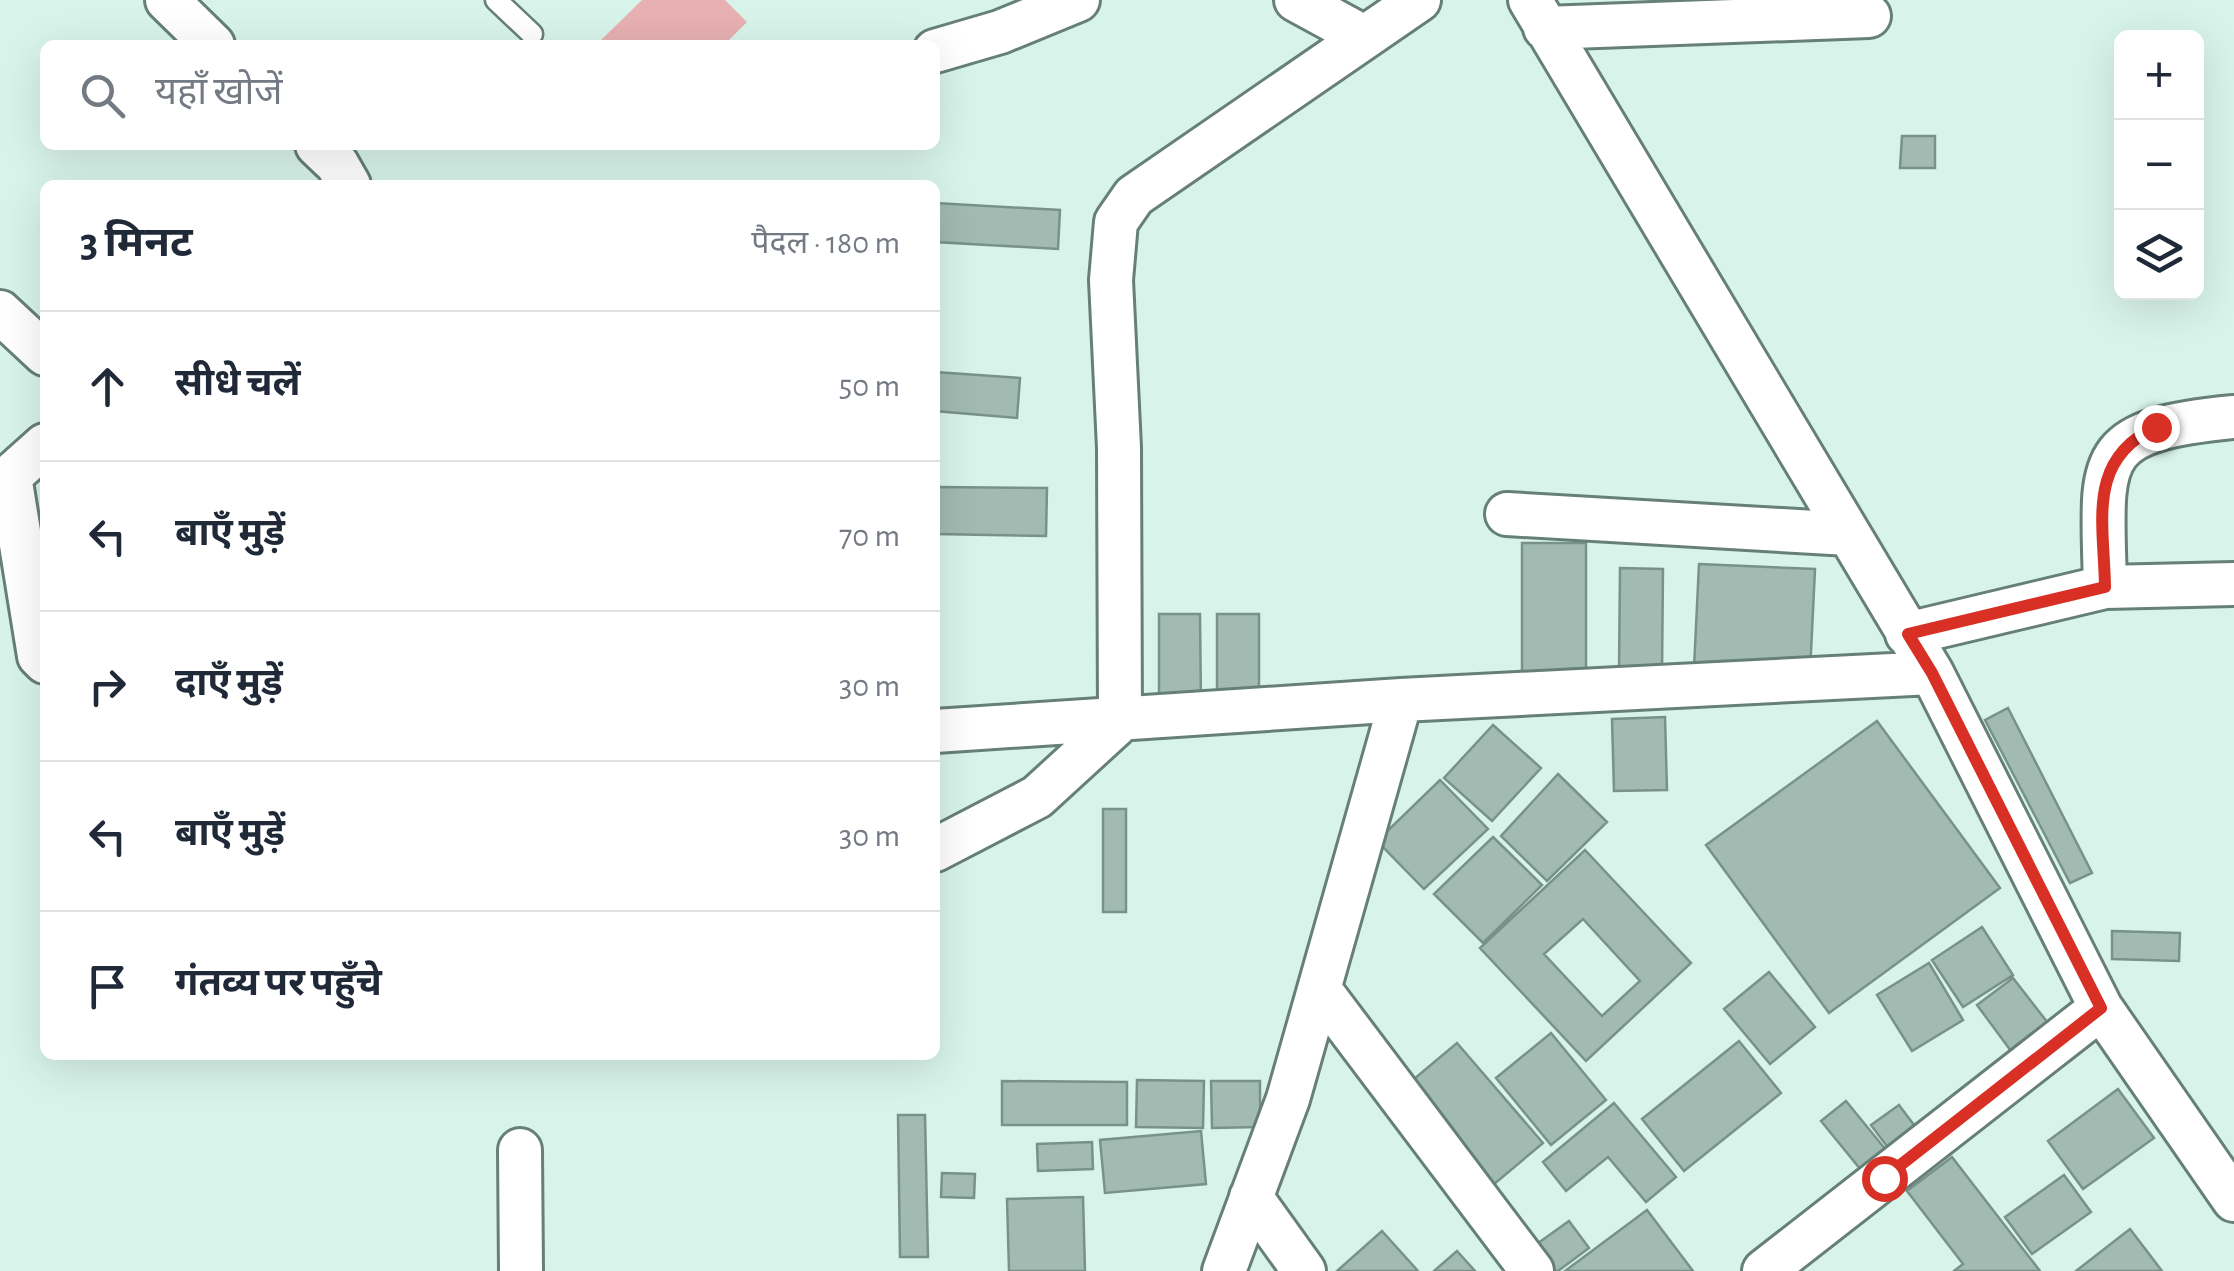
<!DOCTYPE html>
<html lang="hi">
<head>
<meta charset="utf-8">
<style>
	:root { --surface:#fff; --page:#f6f6f7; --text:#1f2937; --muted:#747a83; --line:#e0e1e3 }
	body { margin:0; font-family:"Alegreya Sans","Noto Sans Devanagari",sans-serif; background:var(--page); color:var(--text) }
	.controls { position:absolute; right:30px; top:30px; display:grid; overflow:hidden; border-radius:15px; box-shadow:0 10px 40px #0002 }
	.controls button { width:90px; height:90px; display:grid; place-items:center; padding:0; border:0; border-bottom:2px solid var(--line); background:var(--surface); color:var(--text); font:50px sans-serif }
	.stop { position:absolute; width:30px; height:30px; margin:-22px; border:8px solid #d93025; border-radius:50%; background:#fff }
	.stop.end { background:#d93025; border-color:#fff; box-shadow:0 2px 10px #0008 }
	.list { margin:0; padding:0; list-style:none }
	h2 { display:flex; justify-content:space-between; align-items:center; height:130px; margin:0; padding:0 40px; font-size:42px }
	h2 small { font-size:32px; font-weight:400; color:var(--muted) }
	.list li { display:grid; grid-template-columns:65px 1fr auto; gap:30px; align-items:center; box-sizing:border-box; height:150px; padding:0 40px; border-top:2px solid var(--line) }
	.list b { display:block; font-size:38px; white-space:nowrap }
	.list em { font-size:32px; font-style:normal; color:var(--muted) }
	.icon { flex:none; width:55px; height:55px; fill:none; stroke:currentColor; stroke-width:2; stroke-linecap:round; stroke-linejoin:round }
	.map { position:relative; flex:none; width:2234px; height:1271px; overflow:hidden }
	.search { position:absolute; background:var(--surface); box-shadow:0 10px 40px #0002; left:40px; top:40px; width:900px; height:110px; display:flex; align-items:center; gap:25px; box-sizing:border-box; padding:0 35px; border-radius:15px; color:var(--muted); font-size:38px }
	.panel { position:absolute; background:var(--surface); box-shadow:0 10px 40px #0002; left:40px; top:180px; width:900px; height:880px; border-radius:15px }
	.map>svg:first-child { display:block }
</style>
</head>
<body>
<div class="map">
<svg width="2234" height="1271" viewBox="0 0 2234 1271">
	<rect width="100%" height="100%" fill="#d8f4ea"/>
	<path fill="#e7b0b2" d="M642 0H725L747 22 724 45H596Z"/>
	<path fill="#a1bbb2" stroke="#789289" stroke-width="2.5" fill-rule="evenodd" d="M1902 136H1935V168H1900Z
		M935 203 1060 210 1058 249 935 242Z
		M935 372 1020 378 1017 418 935 411Z
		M935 487 1047 488 1046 536 935 534Z
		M1522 543H1586V674H1522Z
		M1699 564 1815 569 1810 673 1694 668Z
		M1620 568 1663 569 1662 674H1619Z
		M1159 614H1200L1201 706H1159Z
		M1217 614H1259V701H1217Z
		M2008 708 2092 873 2070 883 1985 720Z
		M1665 717 1667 790 1614 791 1612 719Z
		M1877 721 2000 888 1829 1013 1706 845Z
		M1493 725 1541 768 1492 821 1444 778Z
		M1558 774 1607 822 1547 881 1501 836Z
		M1440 780 1488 829 1424 889 1377 841Z
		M1103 809H1126V912H1103Z
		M1493 837 1542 885 1483 943 1434 894Z
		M1585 850 1691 963 1586 1061 1480 948ZM1583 919 1640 981 1602 1016 1544 954Z
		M1982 927 2013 975 1963 1007 1932 960Z
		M2112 931 2180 933 2179 961 2112 959Z
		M1929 963 1963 1020 1912 1051 1877 995Z
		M1769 972 1815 1027 1770 1064 1724 1009Z
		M2013 978 2048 1023 2011 1051 1977 1005Z
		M1551 1033 1606 1100 1551 1145 1496 1078Z
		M1739 1041 1781 1093 1684 1171 1642 1119Z
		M1457 1043 1543 1143 1487 1190 1401 1090Z
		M1137 1080 1204 1081 1203 1128 1136 1127Z
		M1002 1081 1127 1082V1125H1002Z
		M1211 1081H1260V1127L1212 1128Z
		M2118 1089 2154 1138 2083 1189 2048 1141Z
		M1846 1101 1886 1150 1861 1170 1821 1121Z
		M1614 1103 1676 1177 1646 1202 1608 1157 1566 1191 1543 1162Z
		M1899 1105 1920 1133 1892 1153 1871 1125Z
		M898 1115H925L928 1257H900Z
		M1201 1131 1206 1184 1105 1193 1100 1140Z
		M1092 1142 1093 1169 1038 1171 1037 1144Z
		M1952 1157 2040 1271H1954L1963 1264 1907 1191Z
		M942 1173 975 1174 974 1198 941 1197Z
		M2064 1175 2091 1212 2032 1254 2005 1217Z
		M1083 1197 1085 1271H1009L1007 1199Z
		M1647 1210 1693 1271H1565Z
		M1569 1221 1589 1248 1558 1271H1542L1527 1251Z
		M2130 1229 2162 1271H2076Z
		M1382 1231 1418 1271H1337Z
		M1457 1251 1475 1271H1434Z"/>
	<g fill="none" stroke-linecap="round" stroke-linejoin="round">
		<defs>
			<path id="service" d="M496 0 532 34"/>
			<path id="minor" d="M167 0 213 45
				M1296 0 1364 37
				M1530 0 1932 673 2101 1008 2234 1200
				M1545 28 1869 16
				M935 51 1000 32 1078 0
				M317 145 337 164 349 185
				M0 312 45 354
				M10 476 39 656 45 662
				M0 485 45 445
				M1507 514 1849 534
				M2105 587C2102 456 2090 431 2234 417
				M1907 634 2105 587 2234 584
				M935 731 1401 700 1932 673
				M935 850 1037 797 1120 721 1119 448 1111 280 1116 222 1134 196 1419 0
				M1320 990 1532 1271
				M520 1150 521 1271
				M1251 1197 1304 1271
				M1224 1271 1288 1099 1401 700
				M1764 1271 2101 1008"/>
		</defs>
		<use href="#service" stroke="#667f77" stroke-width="25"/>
		<use href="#minor" stroke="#667f77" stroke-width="48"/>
		<use href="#service" stroke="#fff" stroke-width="20"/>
		<use href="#minor" stroke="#fff" stroke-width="42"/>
	</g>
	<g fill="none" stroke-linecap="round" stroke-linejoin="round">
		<path stroke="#d93025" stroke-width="12" d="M1884 1178 2101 1008 1932 673 1908 634 2105 587C2104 522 2086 460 2156 427"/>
	</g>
</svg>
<div class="controls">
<button>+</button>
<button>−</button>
<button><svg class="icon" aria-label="layers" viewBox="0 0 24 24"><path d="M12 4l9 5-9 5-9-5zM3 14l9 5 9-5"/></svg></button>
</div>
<div class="stop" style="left:1884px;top:1178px"></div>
<div class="stop end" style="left:2156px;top:427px"></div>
<div class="search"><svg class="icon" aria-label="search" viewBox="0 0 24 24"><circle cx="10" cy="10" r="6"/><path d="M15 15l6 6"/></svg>यहाँ खोजें</div>
<section class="panel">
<h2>3 मिनट<small>पैदल · 180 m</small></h2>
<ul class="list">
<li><svg class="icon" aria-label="ahead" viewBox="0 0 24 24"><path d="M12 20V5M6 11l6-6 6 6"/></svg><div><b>सीधे चलें</b></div><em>50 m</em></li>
<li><svg class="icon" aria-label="left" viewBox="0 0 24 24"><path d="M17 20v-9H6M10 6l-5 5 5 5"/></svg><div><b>बाएँ मुड़ें</b></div><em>70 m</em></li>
<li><svg class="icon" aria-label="right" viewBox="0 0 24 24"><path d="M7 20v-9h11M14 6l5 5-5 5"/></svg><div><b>दाएँ मुड़ें</b></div><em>30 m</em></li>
<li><svg class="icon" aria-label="left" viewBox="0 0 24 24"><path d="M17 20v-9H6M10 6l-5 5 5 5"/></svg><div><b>बाएँ मुड़ें</b></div><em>30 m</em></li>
<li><svg class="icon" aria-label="arrive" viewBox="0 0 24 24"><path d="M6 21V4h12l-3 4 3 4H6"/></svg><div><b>गंतव्य पर पहुँचे</b></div></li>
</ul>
</section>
</div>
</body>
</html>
